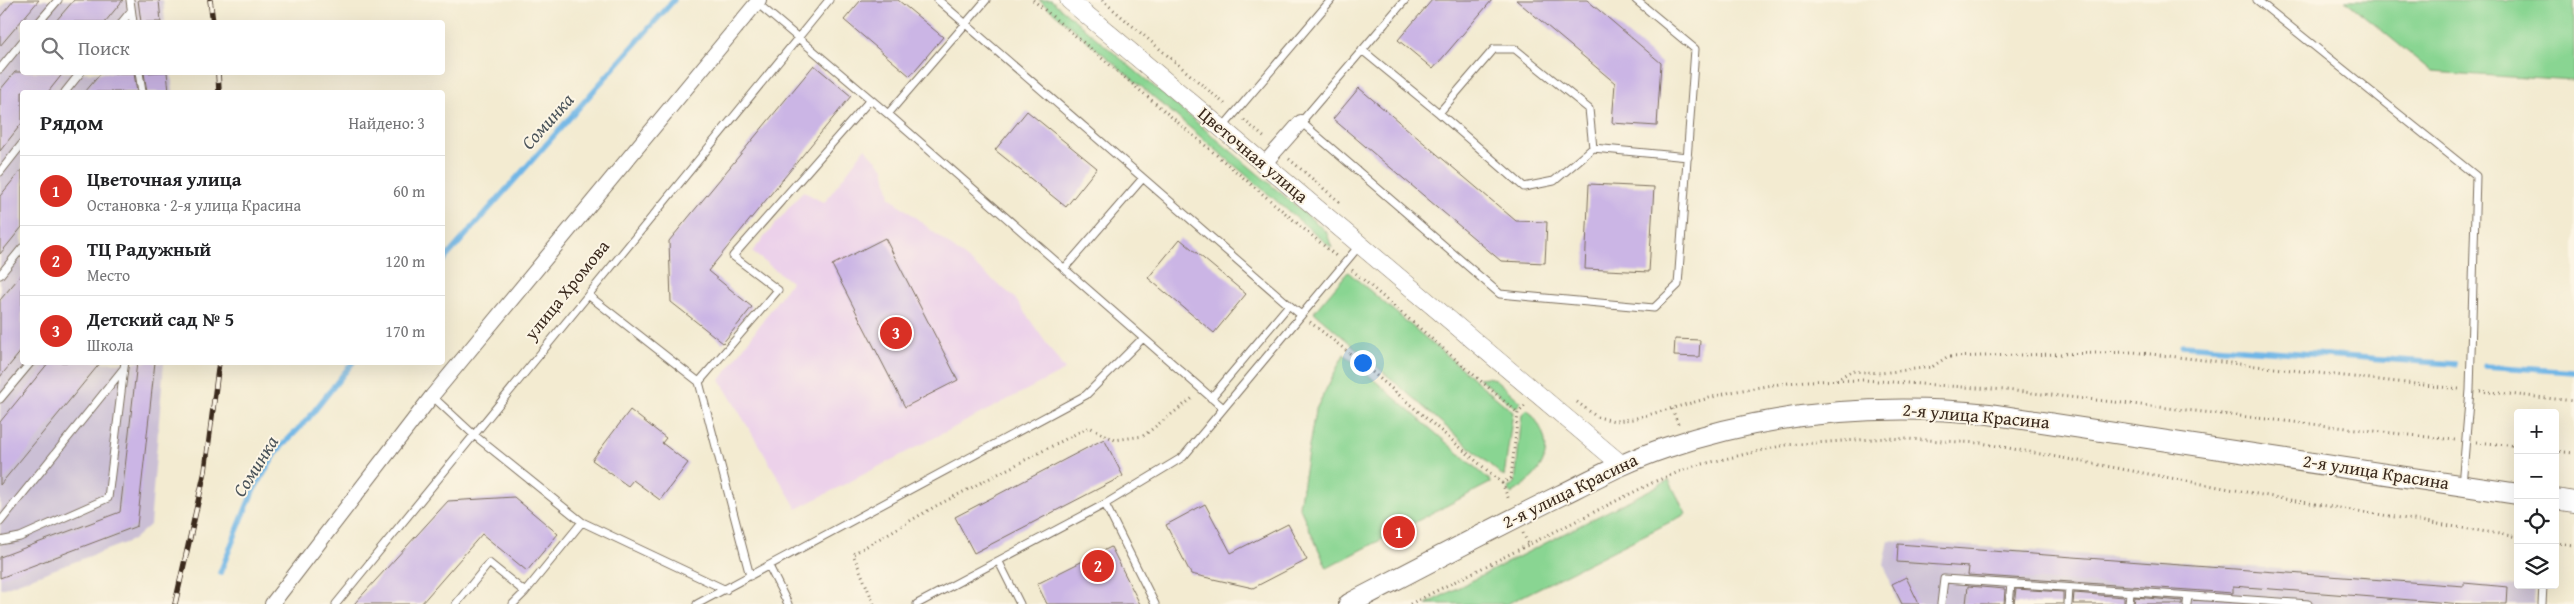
<!DOCTYPE html>
<html lang="ru">
<head>
<meta charset="utf-8">
<style>
	:root { --surface:#fff; --page:#f2f2f2; --text:#202124; --muted:#757577; --line:#e0e0e0; --accent:#d93025 }
	body { margin:0; font-family:"Gentium Book Plus",serif; background:var(--page); color:var(--text) }
	.controls { position:absolute; right:15px; bottom:15px; display:grid; overflow:hidden; border-radius:5px; box-shadow:0 5px 20px #0002 }
	.controls button { width:45px; height:45px; display:grid; place-items:center; padding:0; border:0; border-bottom:1px solid var(--line); background:var(--surface); color:var(--text); font:25px sans-serif }
	.you { position:absolute; left:1362px; top:362px; width:18px; height:18px; margin:-12px; border:4px solid #fff; border-radius:50%; background:#1a73e8; box-shadow:0 0 0 8px #1a73e833 }
	.badge { display:grid; place-items:center; width:32px; height:32px; border-radius:50%; background:var(--accent); color:#fff; font-size:16px; font-weight:700 }
	.pin { position:absolute; translate:-50% -50%; border:2px solid #fff; box-shadow:0 1px 5px #0006 }
	.list { margin:0; padding:0; list-style:none }
	h2 { display:flex; justify-content:space-between; align-items:center; height:65px; margin:0; padding:0 20px; font-size:21px }
	h2 small { font-size:16px; font-weight:400; color:var(--muted) }
	.list li { display:grid; grid-template-columns:32px 1fr auto; gap:15px; align-items:center; box-sizing:border-box; height:70px; padding:0 20px; border-top:1px solid var(--line) }
	.list b { display:block; font-size:19px; white-space:nowrap }
	.list p { margin:0; font-size:16px; white-space:nowrap; color:var(--muted) }
	.list em { font-size:16px; font-style:normal; color:var(--muted) }
	.icon { flex:none; width:28px; height:28px; fill:none; stroke:currentColor; stroke-width:2; stroke-linecap:round; stroke-linejoin:round }
	.map { position:relative; flex:none; width:2574px; height:604px; overflow:hidden }
	.search { position:absolute; background:var(--surface); box-shadow:0 5px 20px #0002; left:20px; top:20px; width:425px; height:55px; display:flex; align-items:center; gap:12px; box-sizing:border-box; padding:0 18px; border-radius:5px; color:var(--muted); font-size:19px }
	.panel { position:absolute; background:var(--surface); box-shadow:0 5px 20px #0002; left:20px; top:90px; width:425px; height:275px; border-radius:5px }
	.map>svg:first-child { display:block }
</style>
</head>
<body>
<div class="map">
<svg width="2574" height="604" viewBox="0 0 2574 604">
	<rect width="100%" height="100%" fill="#fcf5e5"/>
	<filter id="ink" filterUnits="userSpaceOnUse"><feTurbulence type="fractalNoise" baseFrequency=".02" numOctaves="2"/><feDisplacementMap in="SourceGraphic" scale="10" xChannelSelector="R" yChannelSelector="G"/><feConvolveMatrix kernelMatrix="1 2 1 2 8 2 1 2 1" color-interpolation-filters="sRGB"/></filter>
	<filter id="wash" filterUnits="userSpaceOnUse"><feTurbulence type="fractalNoise" baseFrequency=".0096" numOctaves="4" result="noise"/><feDisplacementMap in="SourceGraphic" scale="20" xChannelSelector="R" yChannelSelector="G"/><feGaussianBlur stdDeviation="1.12" result="paint"/><feColorMatrix in="noise" values="0 0 0 0 0 0 0 0 0 0 0 0 0 0 0 0 0 1.4 0 .05"/><feComposite in="paint" operator="in"/></filter>
	<g filter="url(#wash)">
		<rect width="100%" height="100%" fill="#f3ebd1"/>
		<path fill="#ecd1ea" d="M865 148 884 168 890 197 1014 297 1065 370 797 509 720 380 791 282 752 252 803 191 824 203Z"/>
		<path fill="#cbbfd5" d="M8 0H163L165 22H22V72L171 73 173 92H22V362L164 363 150 525 133 540 4 588H0V9Z
			M1889 540 2535 588 2534 604H1898L1884 564Z"/>
		<path fill="#89d592" stroke="#628058" d="M1039 0H1051L1320 226 1327 233 1332 248Z
			M2345 0H2574V81L2432 72Z
			M1348 272 1513 412 1504 477 1314 312Z
			M1344 354 1492 482 1327 568 1299 506 1315 411Z
			M1487 377 1495 379 1521 402 1516 408 1479 378Z
			M1527 409C1558 443 1549 471 1511 494L1508 488 1515 483 1522 414Z
			M1669 480 1686 514 1507 604H1426Z"/>
		<g fill="none" stroke-linecap="round" stroke-linejoin="round">
			<path stroke="#6fb6e6" stroke-width="5.5" d="M442 262 674 0
				M2182 345 2455 364
				M2485 366 2574 372
				M220 573 253 491 278 450 307 420 353 362"/>
		</g>
		<g id="blocks">
			<path fill="#cbb5e5" d="M14 0H39L0 46V17Z
				M74 0H123L105 22H55Z
				M138 0H159L161 22H141Z
				M861 0H898L943 37 910 76 844 20Z
				M1432 0H1492L1433 69 1398 40Z
				M1516 0H1587L1661 63 1657 126 1612 123 1615 83Z
				M814 65 851 96 708 271 752 307 723 343 671 302 669 241Z
				M15 72H64L48 92H22V123L0 151V90Z
				M167 72 169 92H147L144 73Z
				M101 73H134L137 92H85Z
				M1359 88 1516 221 1547 222 1545 263 1501 261 1333 119Z
				M1027 111 1097 168 1066 207 995 150Z
				M22 169V227L0 254V196Z
				M1589 184 1654 187 1649 272 1585 269Z
				M885 238 958 380 905 407 832 265Z
				M1180 239 1246 294 1214 333 1148 278Z
				M22 274V350L0 377V300Z
				M1675 339 1700 340 1699 357 1674 356Z
				M49 362H101L0 485V422Z
				M137 362H155L137 526 0 578V557L120 512Z
				M630 410 666 438 662 443 688 463 660 500 633 480 628 486 592 460Z
				M1104 439 1123 476 974 553 955 517Z
				M514 497 558 534 527 571 482 534 421 604H354L448 501Z
				M1205 504 1231 553 1288 524 1307 560 1253 588 1191 574 1166 525Z
				M1898 544 2464 586V583L2508 587 2507 604H2462L2233 586V593L1968 575 1969 567 1897 562Z
				M1111 547 1140 604H1047L1037 584Z
				M1906 577 1919 604H1902L1892 584Z
				M1968 586 2005 589 2004 604H1966Z
				M2016 589 2063 592V604H2014Z
				M2074 593 2124 597V604H2073Z
				M2135 597 2182 601V604H2134Z"/>
		</g>
	</g>
	<g filter="url(#ink)">
		<use href="#blocks" fill-opacity="0" stroke="#7b6e5d" stroke-width="1"/>
		<g fill="none" stroke-linecap="round" stroke-linejoin="round">
			<defs>
				<path id="service" d="M130 0 133 22
					M938 0 1143 178
					M1405 0 1301 122 1500 294 1654 308 1678 285 1695 49 1636 0
					M2257 0 2476 176 2470 390 2462 485
					M757 3 888 114 1222 407
					M39 22 58 0
					M122 22 131 11
					M1362 50 1439 113 1494 49H1515L1589 109 1593 148 1688 157
					M0 69 22 42
					M139 72 142 92
					M65 92 81 72
					M1439 113 1524 187 1554 181 1593 148
					M888 114 986 0
					M1223 127 1331 0
					M0 172 22 144
					M1064 269 1143 178 1289 305
					M0 275 22 248
					M588 295 699 382 778 290 733 256 870 100
					M699 382 750 576
					M432 396 474 435 582 522 525 592 489 563 456 604
					M1211 398 1289 305 1301 315
					M0 399 31 362
					M1105 504 1155 604
					M0 522 124 368 125 362
					M582 522 726 590
					M0 541 20 537 108 498 124 368
					M999 562 1020 604
					M769 566 788 604
					M336 604 829 0
					M513 604 525 592
					M697 604 1086 395 1143 338
					M917 604 1105 504 1183 457 1359 246
					M1941 604 1944 579 2309 604
					M2009 604 2011 584
					M2068 604 2069 588
					M2129 604 2130 592
					M2187 604 2188 596
					M2542 604 2543 585"/>
				<path id="minor" d="M1264 164 1301 122
					M272 604 432 396 759 0"/>
				<path id="tertiary" d="M1069 0 1622 465"/>
				<path id="secondary" d="M2555 499 2574 502
					M1349 604C1420 567 1490 530 1561 495 1595 478 1629 460 1665 448 1770 412 1879 403 1989 414L2518 494"/>
			</defs>
			<use href="#service" stroke="#7b6e5d" stroke-width="9"/>
			<use href="#minor" stroke="#7b6e5d" stroke-width="16"/>
			<use href="#tertiary" stroke="#7b6e5d" stroke-width="19"/>
			<use href="#secondary" stroke="#7b6e5d" stroke-width="22"/>
			<path stroke="#7b6e5d" stroke-width="3" stroke-dasharray="1 4" stroke-linecap="butt" d="M1033 0 1336 256
				M1102 0 1227 106
				M1244 120 1266 139
				M1289 159 1342 204
				M1352 270 1518 413
				M1310 322 1357 359 1502 483 1511 478 1518 413 1526 405
				M1836 380 1851 371 1881 373 1932 367 1947 357 2133 352 2459 389
				M2480 391 2574 401
				M1577 402 1597 417 1615 421 1633 419 1731 392 1772 385 1805 381 1864 380 2006 390 2455 440
				M1672 409 1679 426
				M2476 442 2518 446
				M2555 451 2574 453
				M1502 483 1509 500
				M1523 533 1528 544
				M2555 543 2574 545
				M874 604 853 554 934 507 1089 427 1115 440 1143 436 1194 397
				M1410 604 1656 481 1694 466 1785 445 1887 438 1981 443 2284 499 2518 537"/>
			<use href="#service" stroke="#fff" stroke-width="7"/>
			<use href="#minor" stroke="#fff" stroke-width="14"/>
			<use href="#tertiary" stroke="#fff" stroke-width="18"/>
			<use href="#secondary" stroke="#fff" stroke-width="20"/>
			<defs>
				<path id="rail" d="M210 0 213 22
					M218 72 219 92
					M175 604 205 471 219 362"/>
			</defs>
			<use href="#rail" stroke="#3b2a1e" stroke-width="5.5"/>
			<use href="#rail" stroke="#fcf5e5" stroke-width="4" stroke-dasharray="11" stroke-linecap="butt"/>
		</g>
	</g>
	<g text-anchor="middle" stroke-width="4" stroke-linejoin="round" paint-order="stroke">
		<g font-size="18" fill="#3b2a1e" stroke="#fcf5e5">
			<text transform="translate(1253 155) rotate(40)" y="6">Цветочная улица</text>
			<text transform="translate(567 290) rotate(-51)" y="6">улица Хромова</text>
			<text transform="translate(1976 416) rotate(5)" y="6">2-я улица Красина</text>
			<text transform="translate(2376 472) rotate(9)" y="6">2-я улица Красина</text>
			<text transform="translate(1570 491) rotate(-26)" y="6">2-я улица Красина</text>
		</g>
		<g font-size="19" font-style="italic" fill="#4b545a" stroke="#fcf5e5">
			<text transform="translate(547 121) rotate(-48)" y="7">Соминка</text>
			<text transform="translate(255 466) rotate(-58)" y="7">Соминка</text>
		</g>
	</g>
</svg>
<div class="controls">
<button>+</button>
<button>−</button>
<button><svg class="icon" aria-label="locate" viewBox="0 0 24 24"><circle cx="12" cy="12" r="6"/><path d="M12 2v4M12 18v4M2 12h4M18 12h4"/></svg></button>
<button><svg class="icon" aria-label="layers" viewBox="0 0 24 24"><path d="M12 4l9 5-9 5-9-5zM3 14l9 5 9-5"/></svg></button>
</div>
<div class="you"></div>
<div class="pin badge" style="left:1399px;top:532px">1</div>
<div class="pin badge" style="left:1098px;top:566px">2</div>
<div class="pin badge" style="left:896px;top:333px">3</div>
<div class="search"><svg class="icon" aria-label="search" viewBox="0 0 24 24"><circle cx="10" cy="10" r="6"/><path d="M15 15l6 6"/></svg>Поиск</div>
<section class="panel">
<h2>Рядом<small>Найдено: 3</small></h2>
<ul class="list">
<li><span class="badge">1</span><div><b>Цветочная улица</b><p>Остановка · 2-я улица Красина</p></div><em>60 m</em></li>
<li><span class="badge">2</span><div><b>ТЦ Радужный</b><p>Место</p></div><em>120 m</em></li>
<li><span class="badge">3</span><div><b>Детский сад № 5</b><p>Школа</p></div><em>170 m</em></li>
</ul>
</section>
</div>
</body>
</html>
